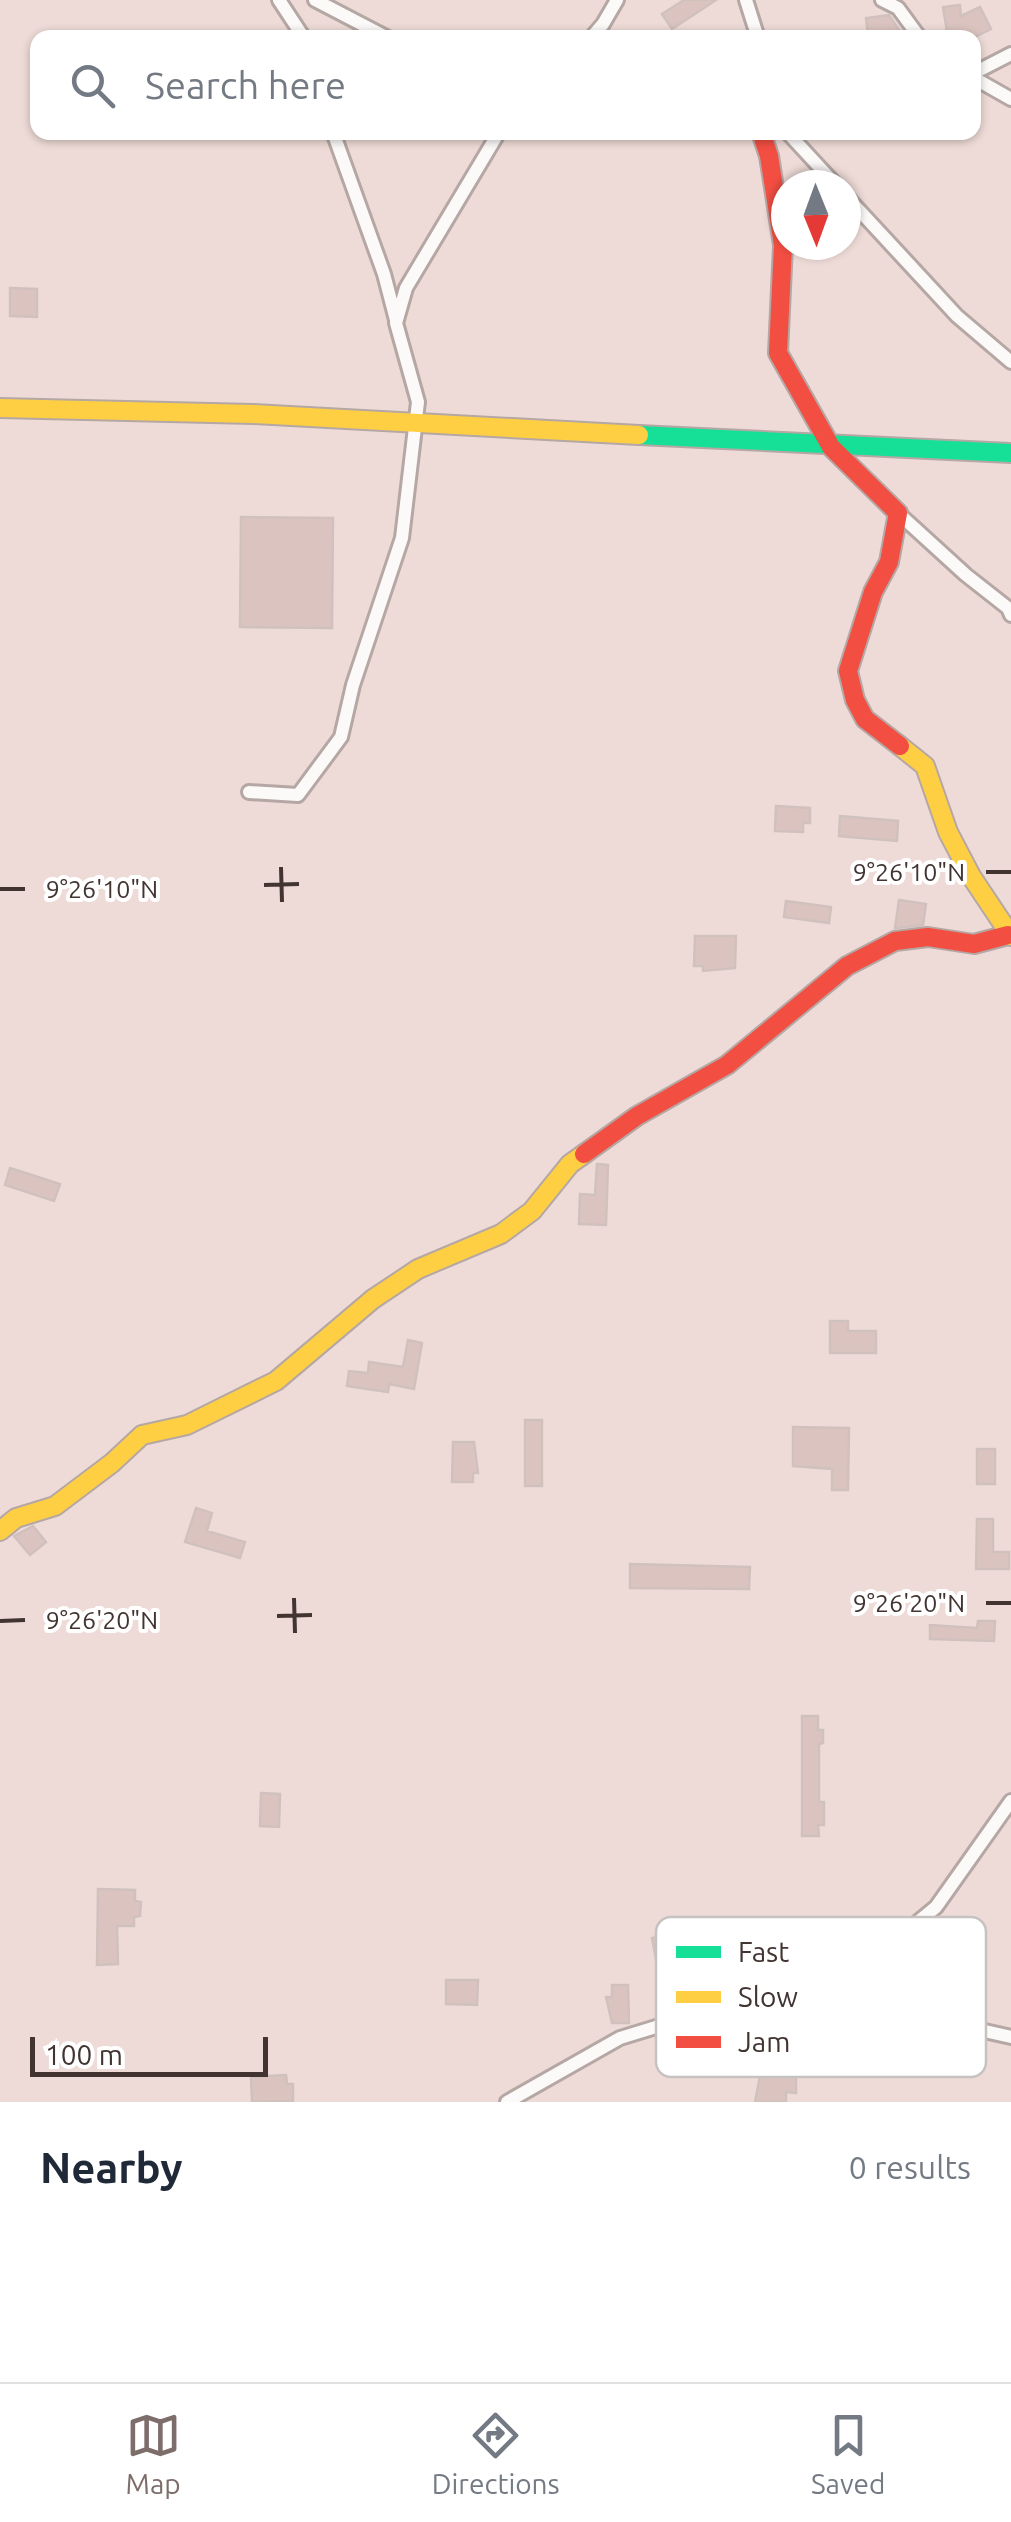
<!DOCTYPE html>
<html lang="en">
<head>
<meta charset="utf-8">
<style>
	:root { --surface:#fff; --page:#f6f6f7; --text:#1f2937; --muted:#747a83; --line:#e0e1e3; --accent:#7e6e6b }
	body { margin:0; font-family:Ubuntu,sans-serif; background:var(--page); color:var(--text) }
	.compass { position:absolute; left:771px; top:170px; width:90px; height:90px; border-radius:50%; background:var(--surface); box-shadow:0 2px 8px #0004; rotate:179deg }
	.scale { position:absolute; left:30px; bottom:25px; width:238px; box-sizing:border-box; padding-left:10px; border:5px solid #413431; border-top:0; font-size:28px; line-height:35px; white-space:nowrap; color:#413431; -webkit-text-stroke:8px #fff; paint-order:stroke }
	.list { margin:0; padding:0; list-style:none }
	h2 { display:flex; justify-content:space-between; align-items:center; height:130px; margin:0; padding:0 40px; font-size:42px }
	h2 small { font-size:32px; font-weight:400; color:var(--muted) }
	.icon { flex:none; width:55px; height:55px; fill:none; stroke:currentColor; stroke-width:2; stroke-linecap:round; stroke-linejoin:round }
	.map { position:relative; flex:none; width:1011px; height:2102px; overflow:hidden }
	.search { position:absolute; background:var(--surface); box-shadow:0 2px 8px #0004; left:30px; right:30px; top:30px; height:110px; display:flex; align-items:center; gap:25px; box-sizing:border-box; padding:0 35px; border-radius:20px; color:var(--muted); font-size:38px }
	.sheet { height:280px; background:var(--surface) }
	nav { display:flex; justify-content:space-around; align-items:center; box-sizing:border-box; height:140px; border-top:2px solid var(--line); background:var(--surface); font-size:28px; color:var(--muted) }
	nav a { display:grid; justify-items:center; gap:5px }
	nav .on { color:var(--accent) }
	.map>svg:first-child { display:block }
</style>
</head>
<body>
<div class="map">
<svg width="1011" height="2102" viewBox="0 0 1011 2102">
	<rect width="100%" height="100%" fill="#eedbd7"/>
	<path fill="#dbc4bf" stroke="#d0c1be" stroke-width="2.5" d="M684 0H716L672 29 662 14Z
		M960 5 961 16 980 7 991 29 973 38H948L943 7Z
		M889 15 900 31 868 35 866 18Z
		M10 288 37 289V317L10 316Z
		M241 517 333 518 332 628 240 627Z
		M776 806 810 808V823H803V832L775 831Z
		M840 816 898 821 897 841 839 836Z
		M899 900 926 904 923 925 895 928Z
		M786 901 831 907 829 923 784 917Z
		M695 936H736L735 968 703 971V966H694Z
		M597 1164 608 1165 606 1225 579 1224 580 1194 595 1195Z
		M10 1168 60 1184 54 1201 5 1185Z
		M830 1321H848V1331H876V1353H830Z
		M408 1340 422 1343 414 1389 389 1384 388 1392 347 1386 349 1371 368 1373 369 1362 403 1367Z
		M525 1420H542V1486H525Z
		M793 1427 849 1428 848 1490H832V1469L793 1466Z
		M453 1442H474L478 1473H473V1482H452Z
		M977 1449H995V1484H977Z
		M196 1508 212 1513 207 1531 245 1542 240 1558 185 1542Z
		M977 1519H993V1552H1009V1569H976Z
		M33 1526 46 1542 30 1555 14 1536Z
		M630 1564 750 1567 749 1589 630 1588Z
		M978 1621H995L994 1641 930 1639V1625L977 1628Z
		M802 1716H818V1730H823V1743L819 1744V1802H824V1825H818L819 1836H802Z
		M261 1793 280 1794 279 1827 260 1826Z
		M98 1889 135 1890V1901L141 1902 140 1916 134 1917V1926H117L118 1964 97 1965Z
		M682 1929 688 1958 680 1959V1963L657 1965 652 1938Z
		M446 1980H478L477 2005 446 2004Z
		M612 1985H628L629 2023H612L606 1997H612Z
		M286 2075 287 2084H293V2101L252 2102 251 2077Z
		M760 2076H796V2093L786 2092V2102H755Z"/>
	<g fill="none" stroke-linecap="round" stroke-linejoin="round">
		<defs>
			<path id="street" d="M279 0 304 38
				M315 0 388 38
				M746 0 758 38
				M882 0 898 8 920 38
				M591 38 603 24 617 0
				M974 73 1011 54
				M974 78 1011 99
				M333 132 384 274 396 320
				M787 132 836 185
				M846 196 957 316 1011 362
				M898 513 966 575 1008 608 1011 615
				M249 792 298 795 341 737 353 685 402 538 418 402 396 323 406 288 499 132
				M804 2018 860 2003 1011 2037
				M507 2102 620 2038 695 2015 799 2020 936 1907 1011 1801"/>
			<path id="fast" d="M639 435 1011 453"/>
			<path id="slow" d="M0 408 253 414 639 435
				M900 746 925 766 948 832 971 876 1011 936
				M0 1531 16 1518 55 1506 112 1463 142 1435 187 1425 276 1381 373 1299 418 1269 501 1234 532 1211 570 1164 584 1154"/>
			<path id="jam" d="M761 132 769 156 783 245 778 353 831 447 898 513 889 562 873 592 848 671 855 700 865 719 900 746
				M584 1154 637 1116 727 1065 847 966 895 941 928 937 974 944 1008 935"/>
		</defs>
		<use href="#street" stroke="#b5a7a4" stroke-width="18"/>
		<use href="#fast" stroke="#b5a7a4" stroke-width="22"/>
		<use href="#slow" stroke="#b5a7a4" stroke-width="22"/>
		<use href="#jam" stroke="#b5a7a4" stroke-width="22"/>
		<use href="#street" stroke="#fcfaf9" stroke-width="12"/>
		<use href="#fast" stroke="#16e098" stroke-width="18"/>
		<use href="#slow" stroke="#ffcf43" stroke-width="18"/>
		<use href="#jam" stroke="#f24e42" stroke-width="18"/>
	</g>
	<path fill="none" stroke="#413431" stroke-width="4" d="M281 867 282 902M986 872H1011M264 885 299 884M0 889H25M294 1598 295 1633M986 1603H1011M277 1616 312 1615M0 1621 25 1620"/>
	<rect x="656" y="1917" width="330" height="160" rx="15" fill="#fff" stroke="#c6c2c1" stroke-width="2.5"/>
	<rect x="676" y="1946" width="45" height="12" fill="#16e098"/>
	<rect x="676" y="1991" width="45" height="12" fill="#ffcf43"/>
	<rect x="676" y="2036" width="45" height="12" fill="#f24e42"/>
	<g font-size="28" fill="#413431">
		<text x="738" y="1962">Fast</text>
		<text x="738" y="2007">Slow</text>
		<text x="738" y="2052">Jam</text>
	</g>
	<g font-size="25" text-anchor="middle" fill="#413431" stroke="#fff" stroke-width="8" stroke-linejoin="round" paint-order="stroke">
		<text x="909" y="881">9°26'10"N</text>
		<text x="102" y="898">9°26'10"N</text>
		<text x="909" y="1612">9°26'20"N</text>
		<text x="102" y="1629">9°26'20"N</text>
	</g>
</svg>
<svg class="compass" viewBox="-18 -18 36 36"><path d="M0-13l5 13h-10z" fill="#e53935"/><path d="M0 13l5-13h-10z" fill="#747a83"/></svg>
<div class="scale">100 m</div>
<div class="search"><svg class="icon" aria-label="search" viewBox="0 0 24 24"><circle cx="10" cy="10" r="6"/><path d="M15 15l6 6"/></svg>Search here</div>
</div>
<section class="sheet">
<h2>Nearby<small>0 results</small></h2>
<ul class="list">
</ul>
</section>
<nav>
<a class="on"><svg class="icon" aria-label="map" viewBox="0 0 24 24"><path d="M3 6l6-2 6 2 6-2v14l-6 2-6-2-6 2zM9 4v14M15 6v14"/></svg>Map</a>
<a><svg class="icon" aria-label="directions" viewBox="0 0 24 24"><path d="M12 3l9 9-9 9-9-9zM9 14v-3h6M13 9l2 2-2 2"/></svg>Directions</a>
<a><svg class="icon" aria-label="saved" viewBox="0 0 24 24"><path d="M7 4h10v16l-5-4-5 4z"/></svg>Saved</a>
</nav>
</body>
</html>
